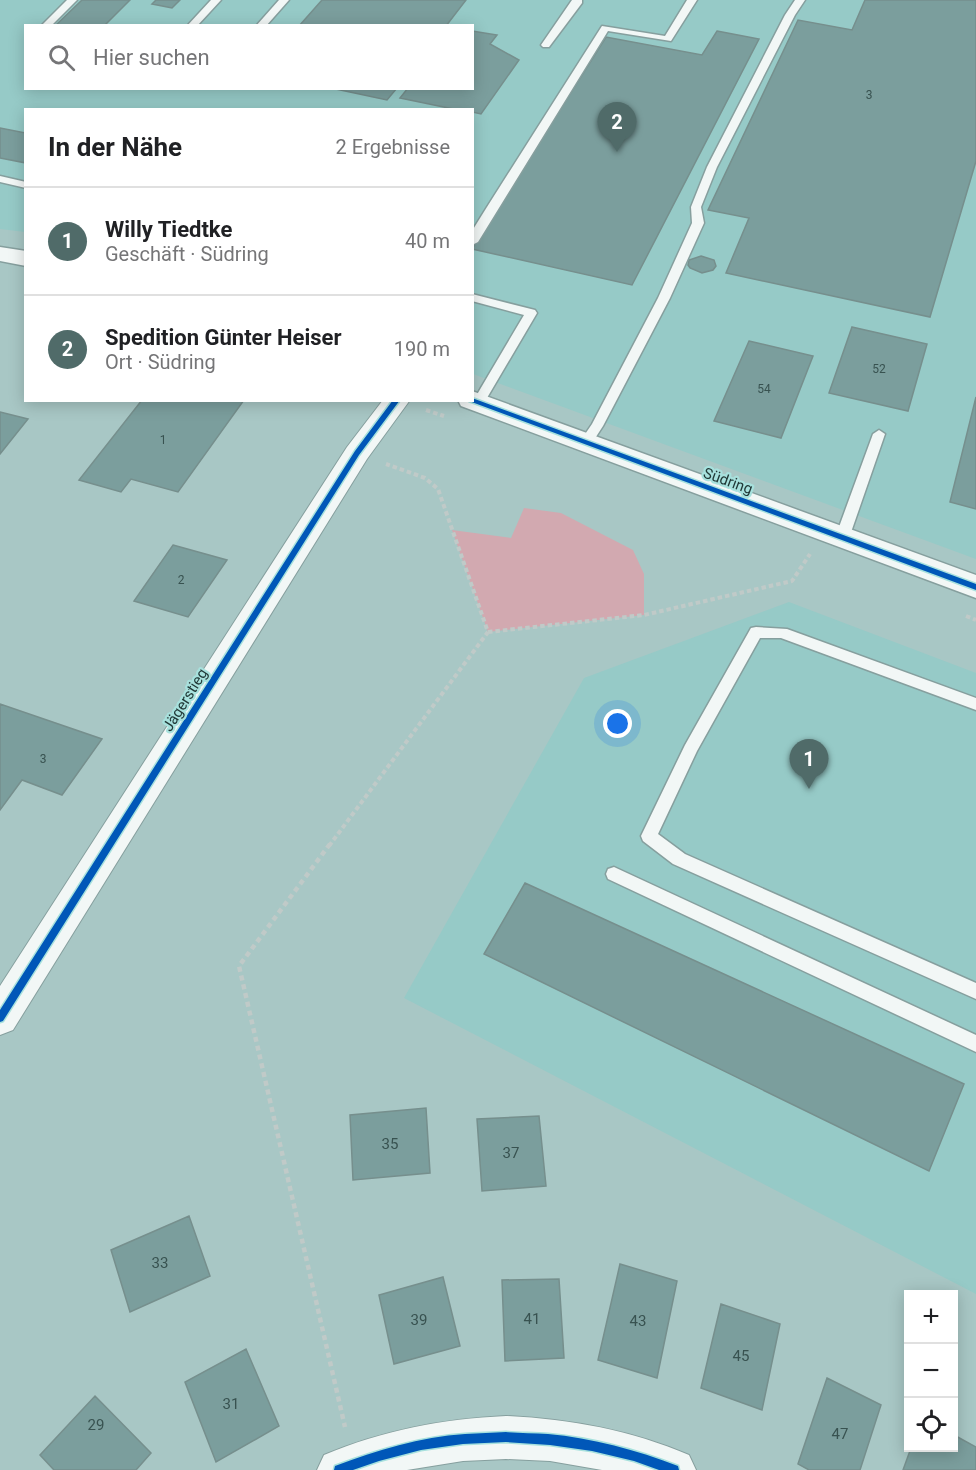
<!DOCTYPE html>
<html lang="de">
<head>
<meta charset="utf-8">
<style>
	:root { --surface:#fff; --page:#f6f6f6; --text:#202124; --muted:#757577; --line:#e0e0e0; --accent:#506b69 }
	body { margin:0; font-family:Roboto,sans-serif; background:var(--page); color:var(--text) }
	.controls { position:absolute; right:18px; bottom:18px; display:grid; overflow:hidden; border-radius:0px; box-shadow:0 3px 15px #0003 }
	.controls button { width:54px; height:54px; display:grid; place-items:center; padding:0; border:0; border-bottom:2px solid var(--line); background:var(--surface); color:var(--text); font:30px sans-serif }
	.you { position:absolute; left:618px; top:724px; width:21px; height:21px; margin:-15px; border:4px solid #fff; border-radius:50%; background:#1a73e8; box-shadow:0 0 0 9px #1a73e833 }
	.badge { display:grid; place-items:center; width:39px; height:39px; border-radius:50%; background:var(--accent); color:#fff; font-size:20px; font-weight:700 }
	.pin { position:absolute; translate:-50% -50px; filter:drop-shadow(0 2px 3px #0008) }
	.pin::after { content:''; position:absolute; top:32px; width:21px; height:18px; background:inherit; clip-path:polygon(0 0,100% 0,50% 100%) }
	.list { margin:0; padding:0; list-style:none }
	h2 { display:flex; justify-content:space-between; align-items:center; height:78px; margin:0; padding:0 24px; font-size:26px }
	h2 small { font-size:20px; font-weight:400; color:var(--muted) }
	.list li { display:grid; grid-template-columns:39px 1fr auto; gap:18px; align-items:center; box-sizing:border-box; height:108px; padding:0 24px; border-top:2px solid var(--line) }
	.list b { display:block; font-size:22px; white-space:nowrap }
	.list p { margin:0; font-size:20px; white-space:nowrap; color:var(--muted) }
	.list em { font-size:20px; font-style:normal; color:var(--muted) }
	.icon { flex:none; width:33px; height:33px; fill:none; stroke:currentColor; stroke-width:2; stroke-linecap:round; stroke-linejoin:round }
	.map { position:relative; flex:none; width:976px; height:1470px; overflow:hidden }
	.search { position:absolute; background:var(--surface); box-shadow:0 3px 15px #0003; left:24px; top:24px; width:450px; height:66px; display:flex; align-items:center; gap:15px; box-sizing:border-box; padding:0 21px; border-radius:0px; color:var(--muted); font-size:22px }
	.panel { position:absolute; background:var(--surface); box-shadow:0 3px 15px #0003; left:24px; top:108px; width:450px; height:294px; border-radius:0px }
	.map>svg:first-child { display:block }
</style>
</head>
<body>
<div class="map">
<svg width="976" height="1470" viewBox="0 0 976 1470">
	<rect width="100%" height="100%" fill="#a8c7c5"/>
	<path fill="#96cac7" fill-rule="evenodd" d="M0 0H976V559L473 374 472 110H26L25 232 0 229ZM26 26H472V88H26Z
		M789 602 976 673V1294L404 998 584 678Z"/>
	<path fill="#d2a9b0" d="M524 508 561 513 633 550 644 574V615L488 632 452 530 511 538Z"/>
	<path fill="#7b9e9d" stroke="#768f8d" stroke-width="1.5" d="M82 0H130L104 26H55Z
		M156 0H180L172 8 152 4Z
		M322 0H466L446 26H299Z
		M865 0H976V161L930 317 726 273 749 218 708 210 798 20 852 30Z
		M472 31 497 35 490 44 519 60 481 114 472 112V110H458L400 98 408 88H472Z
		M717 31 759 39 632 285 472 249 606 37 702 55Z
		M331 88H397L387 100Z
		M0 128 26 133V163L0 158Z
		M701 256 714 260 716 266 713 270 702 273 690 268 688 265 689 260Z
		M852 327 927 344 908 411 829 393Z
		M749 341 813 356 781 438 714 421Z
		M976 397V509L950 502Z
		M142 400H244L178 492 131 479 121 492 79 480Z
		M0 412 28 419 0 454Z
		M173 545 227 560 188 617 134 601Z
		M0 704 102 739 62 795 22 780 0 810Z
		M525 883 964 1084 929 1171 484 954Z
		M426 1108 430 1173 353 1180 350 1115Z
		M539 1116 546 1186 482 1191 477 1119Z
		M189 1216 210 1276 130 1312 111 1250Z
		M620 1264 677 1281 657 1378 598 1360Z
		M443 1277 460 1346 394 1364 379 1295Z
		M559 1279 564 1358 505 1361 502 1280Z
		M721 1304 780 1324 762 1410 701 1388Z
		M246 1349 279 1426 216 1462 185 1382Z
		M827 1378 881 1405 860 1470H809L798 1464Z
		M95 1396 151 1453 136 1470H54L40 1455Z
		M954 1435 976 1447V1470H903L911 1448H954Z"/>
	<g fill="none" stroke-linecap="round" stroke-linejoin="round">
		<defs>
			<path id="service" d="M67 0H77L51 26H41Z
				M211 0H221L197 26H187Z
				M279 0H289L266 26H256Z
				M572 0H582V3L549 47H543L541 45Z
				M687 0H697L671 41 608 31 478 242 472 245V231L487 207 602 26 665 36Z
				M795 0H805L795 15 717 167 701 207 704 223 670 298 603 426 590 446H580L579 443 592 424 658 298 692 223 691 207 707 167 785 15Z
				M0 176 26 182V188L0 182Z
				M472 294 535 310 537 313 484 403 478 407 472 403 524 315 472 301Z
				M879 430 885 434 849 538 842 543 837 541 835 538 873 434Z
				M756 627 787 629 976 698V710L781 638H760L697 751 658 834 685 854 976 983V999L673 864 643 841 641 836 685 745 751 628Z
				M614 867 976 1035V1052L608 879 606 874 608 869Z"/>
			<path id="minor" d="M383 400H410L367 459 13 1030 0 1035V986L347 447Z
				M506 1416C570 1419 630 1430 689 1455L696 1470H602L550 1461 506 1459 463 1461 407 1470H317L324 1455C384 1430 442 1419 506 1416Z"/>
			<path id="primary" d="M0 247 26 251V266L0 261Z
				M472 391 976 575V598L461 406 458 400H472Z"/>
		</defs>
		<use href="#service" stroke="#869f9e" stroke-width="3"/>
		<use href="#minor" stroke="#869f9e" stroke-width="2"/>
		<use href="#primary" stroke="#869f9e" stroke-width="3"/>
		<path stroke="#c0cac8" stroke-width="4" stroke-dasharray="4.5 3" stroke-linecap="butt" d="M426 410 444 416
			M966 616 976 620
			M488 632 644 615 792 581 810 554
			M329 846 488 632 438 489 425 478 386 464"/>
		<path stroke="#c0cac8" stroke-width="4.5" stroke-dasharray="5 4" stroke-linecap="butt" d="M330 844 239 966 345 1427"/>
		<use href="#service" fill="#f2f7f6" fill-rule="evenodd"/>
		<use href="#minor" fill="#f2f7f6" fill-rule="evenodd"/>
		<use href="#primary" fill="#f2f7f6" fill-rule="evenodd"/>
		<defs>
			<path id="cycleway" d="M472 398 976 584V590L469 401 468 400H472Z
				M393 400H400L359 455 3 1021 0 1022V1010L355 451Z
				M506 1432C520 1433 534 1433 548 1434 592 1438 637 1450 678 1466L679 1470H659L634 1461 592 1451 550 1445 506 1442 463 1444 421 1450 379 1461 353 1470H334L335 1466C377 1450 420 1437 465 1434 479 1433 493 1433 506 1432Z"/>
		</defs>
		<use href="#cycleway" stroke="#a7e1dd" stroke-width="3"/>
		<use href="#cycleway" fill="#0057b8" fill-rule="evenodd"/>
	</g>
	<g text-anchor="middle" stroke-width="4.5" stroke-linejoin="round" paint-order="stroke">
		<g font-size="12" fill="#385250">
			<text x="869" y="99">3</text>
			<text x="879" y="373">52</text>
			<text x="764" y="393">54</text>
			<text x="163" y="444">1</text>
			<text x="181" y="584">2</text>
			<text x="43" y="763">3</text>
		</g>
		<g font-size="15" fill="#213937" stroke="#a7e1dd">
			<text transform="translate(728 481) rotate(20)" y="5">Südring</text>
			<text transform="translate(185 700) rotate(-58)" y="5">Jägerstieg</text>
		</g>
		<g font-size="15" fill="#385250">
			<text x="390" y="1149">35</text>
			<text x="511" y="1158">37</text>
			<text x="160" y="1268">33</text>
			<text x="532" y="1324">41</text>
			<text x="419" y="1325">39</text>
			<text x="638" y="1326">43</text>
			<text x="741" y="1361">45</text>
			<text x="231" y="1409">31</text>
			<text x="96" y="1430">29</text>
			<text x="840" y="1439">47</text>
		</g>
	</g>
</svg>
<div class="controls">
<button>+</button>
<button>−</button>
<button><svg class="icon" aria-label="locate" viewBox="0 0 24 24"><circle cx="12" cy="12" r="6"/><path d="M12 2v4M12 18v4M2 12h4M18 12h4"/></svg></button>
</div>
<div class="you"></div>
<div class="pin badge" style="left:809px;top:789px">1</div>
<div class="pin badge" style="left:617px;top:152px">2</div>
<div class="search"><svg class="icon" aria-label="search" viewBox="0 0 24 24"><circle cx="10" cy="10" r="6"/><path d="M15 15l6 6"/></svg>Hier suchen</div>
<section class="panel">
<h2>In der Nähe<small>2 Ergebnisse</small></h2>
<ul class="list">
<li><span class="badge">1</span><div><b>Willy Tiedtke</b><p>Geschäft · Südring</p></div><em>40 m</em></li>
<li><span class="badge">2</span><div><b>Spedition Günter Heiser</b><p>Ort · Südring</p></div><em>190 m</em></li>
</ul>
</section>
</div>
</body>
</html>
